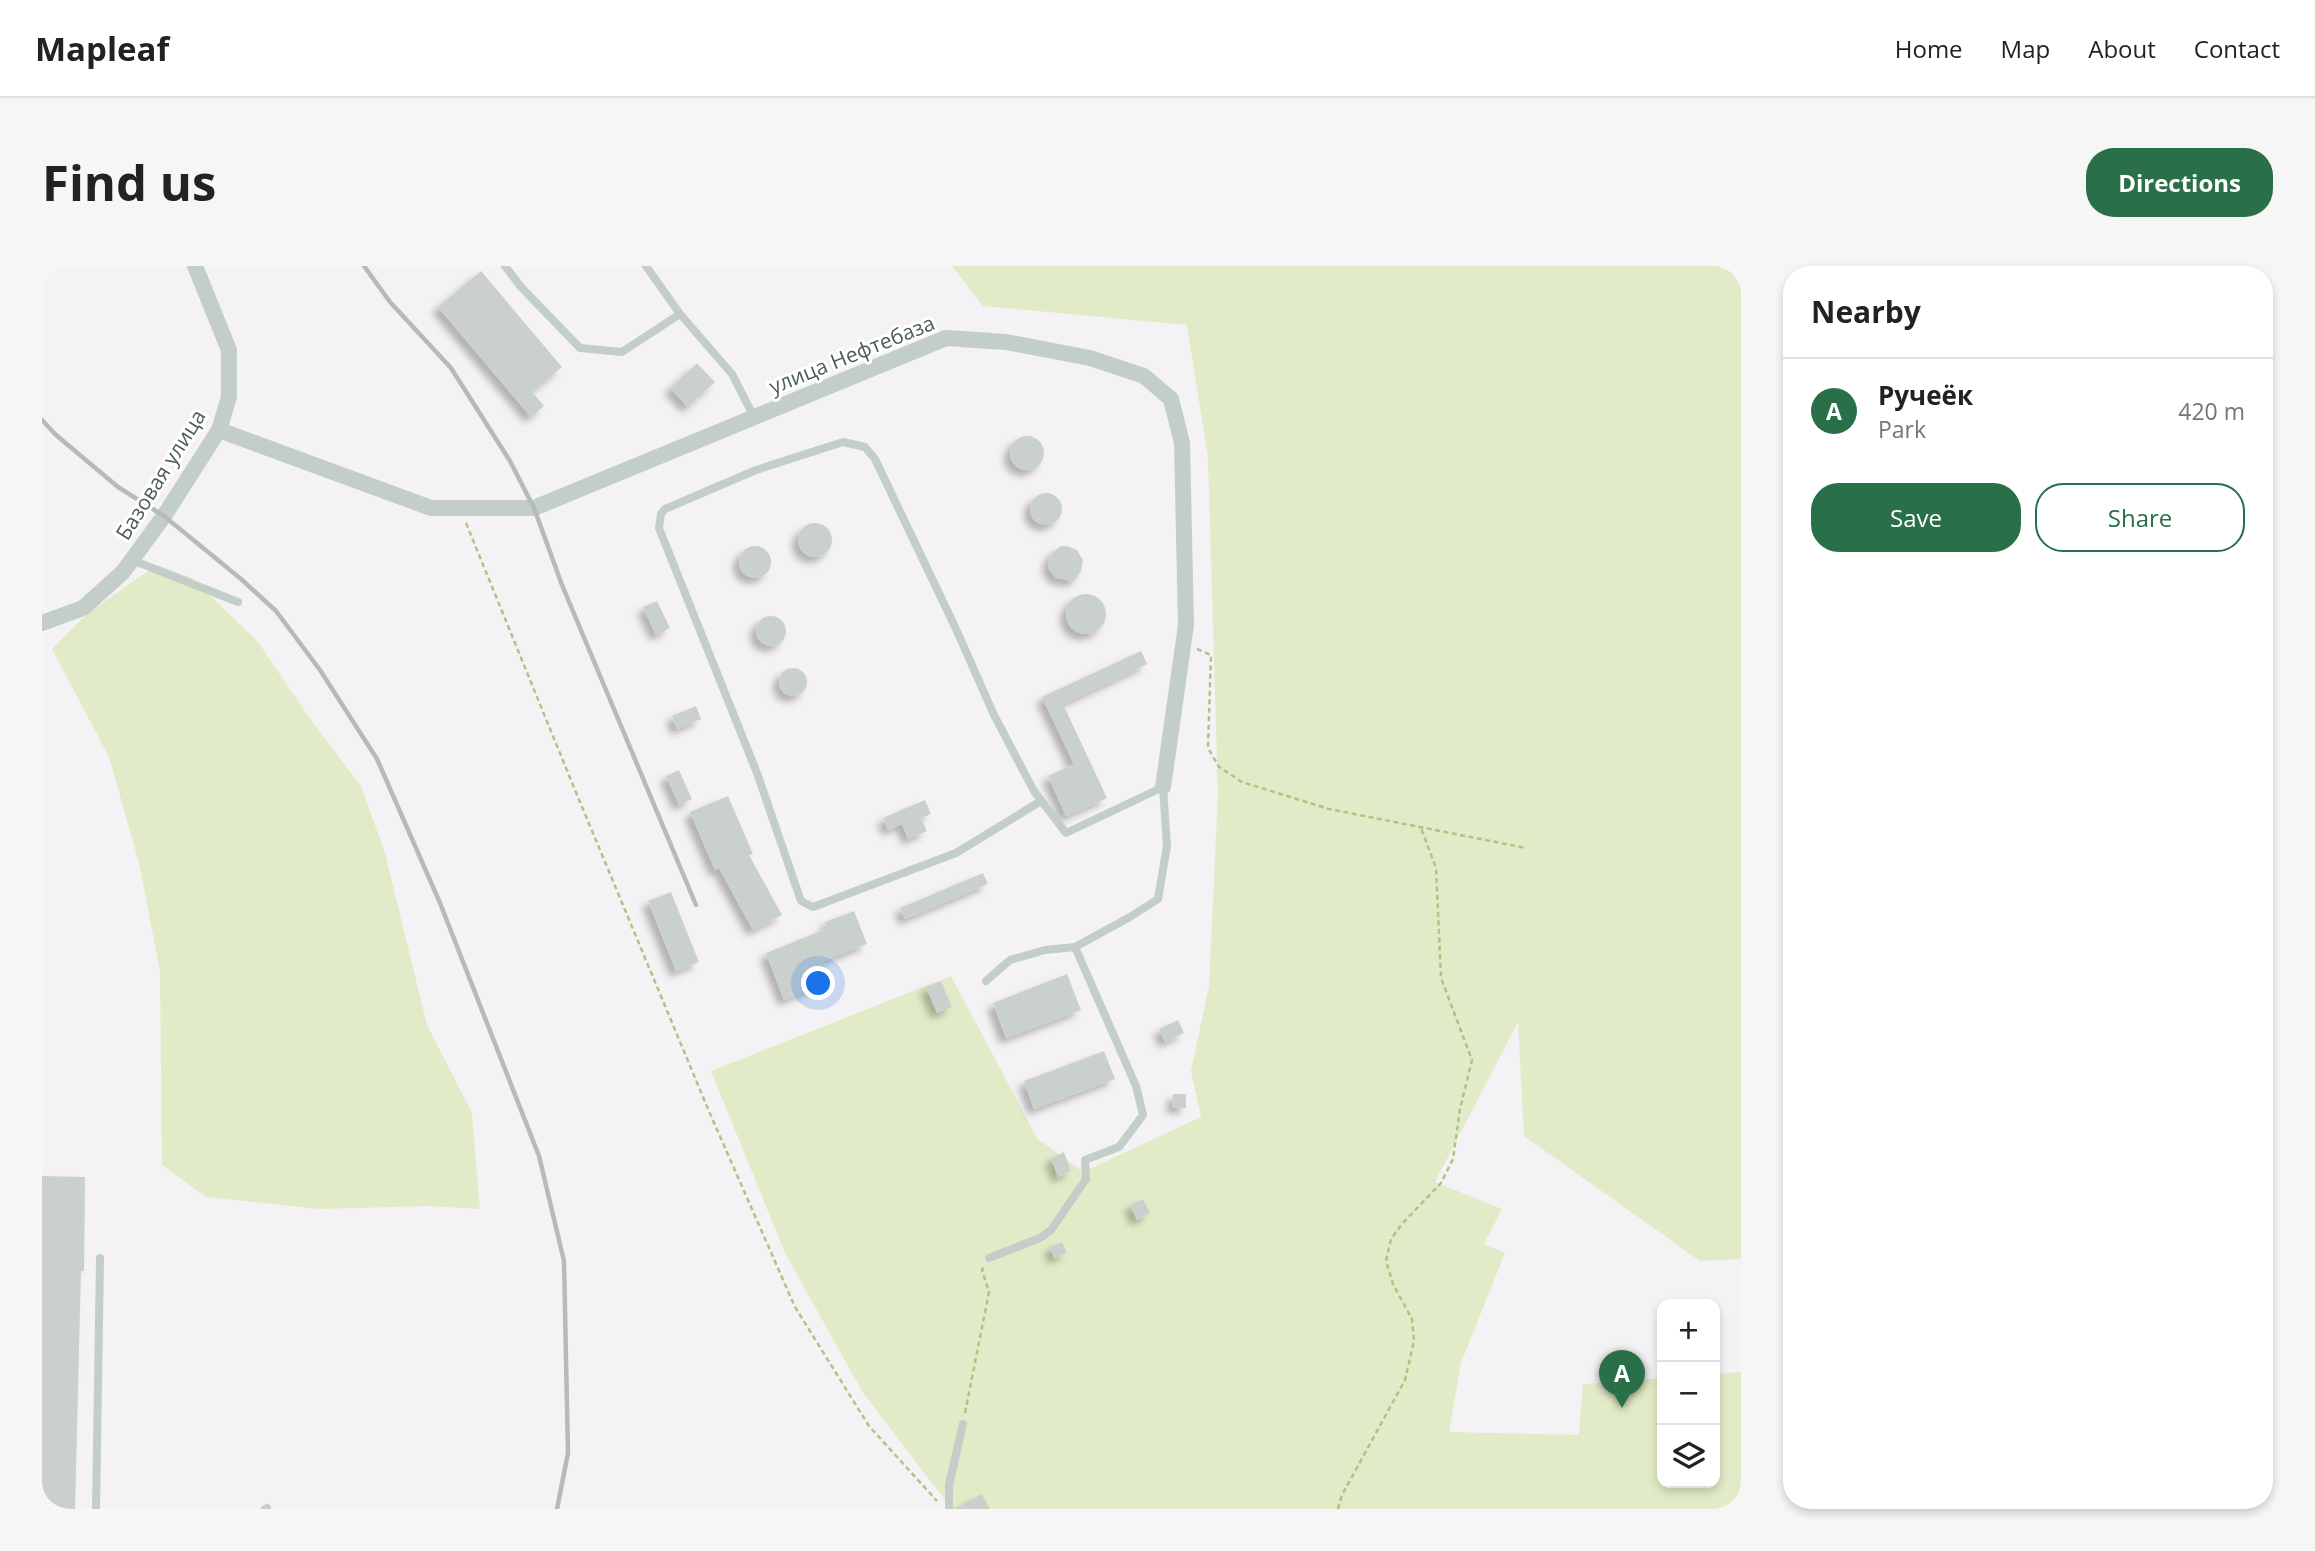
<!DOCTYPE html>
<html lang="en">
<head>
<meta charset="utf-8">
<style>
	:root { --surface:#fff; --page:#f6f6f6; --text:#222; --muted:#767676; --line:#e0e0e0; --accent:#296f48 }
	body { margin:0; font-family:"Open Sans",sans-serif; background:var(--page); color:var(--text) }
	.controls { position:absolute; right:21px; bottom:21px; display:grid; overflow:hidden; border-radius:14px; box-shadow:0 4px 10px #0003 }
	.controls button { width:63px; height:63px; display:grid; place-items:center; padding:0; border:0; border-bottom:2px solid var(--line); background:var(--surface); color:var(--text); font:35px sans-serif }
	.you { position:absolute; left:777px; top:718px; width:24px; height:24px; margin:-18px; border:5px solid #fff; border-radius:50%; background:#1a73e8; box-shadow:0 0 0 10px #1a73e833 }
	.badge { display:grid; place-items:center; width:46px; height:46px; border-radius:50%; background:var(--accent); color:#fff; font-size:23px; font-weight:700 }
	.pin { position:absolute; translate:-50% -58px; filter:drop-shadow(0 2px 4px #0008) }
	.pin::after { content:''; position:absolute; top:37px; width:24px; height:21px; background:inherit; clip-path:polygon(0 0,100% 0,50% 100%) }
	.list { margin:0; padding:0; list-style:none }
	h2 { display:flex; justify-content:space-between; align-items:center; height:91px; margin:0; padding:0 28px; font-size:30px }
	h2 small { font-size:23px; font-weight:400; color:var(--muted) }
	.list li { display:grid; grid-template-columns:46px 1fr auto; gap:21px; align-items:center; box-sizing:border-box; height:105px; padding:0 28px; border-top:2px solid var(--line) }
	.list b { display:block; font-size:26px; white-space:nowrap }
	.list p { margin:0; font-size:23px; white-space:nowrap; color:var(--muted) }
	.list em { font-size:23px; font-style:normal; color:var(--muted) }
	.actions { display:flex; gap:14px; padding:21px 28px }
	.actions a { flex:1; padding:16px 0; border:2px solid var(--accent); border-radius:28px; text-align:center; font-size:24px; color:var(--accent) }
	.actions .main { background:var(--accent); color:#fff }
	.icon { flex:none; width:38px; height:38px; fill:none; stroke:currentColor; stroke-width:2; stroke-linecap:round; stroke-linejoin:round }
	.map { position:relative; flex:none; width:1699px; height:1243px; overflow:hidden; border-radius:28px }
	header { display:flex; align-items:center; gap:42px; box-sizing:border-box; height:98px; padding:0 35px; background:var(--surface); border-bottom:2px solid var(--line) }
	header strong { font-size:33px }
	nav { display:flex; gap:38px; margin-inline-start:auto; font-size:24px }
	.intro { display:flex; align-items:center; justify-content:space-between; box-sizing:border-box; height:168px; padding:0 42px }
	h1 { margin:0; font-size:49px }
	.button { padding:18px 32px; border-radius:28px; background:var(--accent); color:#fff; font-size:24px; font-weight:700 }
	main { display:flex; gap:42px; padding:0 42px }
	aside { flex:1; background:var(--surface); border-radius:28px; box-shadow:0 4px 10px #0003 }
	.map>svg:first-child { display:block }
</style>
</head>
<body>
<header>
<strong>Mapleaf</strong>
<nav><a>Home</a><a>Map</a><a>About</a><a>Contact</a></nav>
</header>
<div class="intro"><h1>Find us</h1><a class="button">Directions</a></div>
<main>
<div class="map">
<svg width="1699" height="1243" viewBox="0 0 1699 1243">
	<defs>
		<filter id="shadow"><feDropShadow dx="-6" dy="6" stdDeviation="3.5" flood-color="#0004"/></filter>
	</defs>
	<rect width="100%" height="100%" fill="#f4f2f4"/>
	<path fill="#e2ebc7" d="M910 0H1699V993L1658 995 1482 870 1476 756 1393 916 1460 943 1442 978 1463 987 1419 1097 1407 1166 1537 1169 1541 1118 1620 1112V1217H1673V1108L1699 1106V1243H910L821 1127 743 987 669 805 909 710 995 872 1041 906 1159 851 1149 805 1167 720 1176 529 1166 192 1145 59 941 40Z
		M115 299 150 312 216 376 266 450 319 520 343 587 385 759 430 847 438 943 387 940 277 943 164 931 120 899 118 705 97 597 67 491 10 383 46 347Z"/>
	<path fill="#cad1cd" filter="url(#shadow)" d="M439 5 520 101 490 126 502 140 489 151 396 41Z
		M655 97 673 116 646 141 628 122Z
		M968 187a17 17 0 1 1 34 0a17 17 0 1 1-34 0Z
		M988 243a16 16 0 1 1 32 0a16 16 0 1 1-32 0Z
		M756 274a17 17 0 1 1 34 0a17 17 0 1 1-34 0Z
		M1019 280H1025L1035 284 1041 294 1039 305 1032 315 1014 312 1007 303 1006 297 1010 287Z
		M697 296a16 16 0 1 1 32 0a16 16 0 1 1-32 0Z
		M1024 348a20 20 0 1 1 40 0a20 20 0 1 1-40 0Z
		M615 335 628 362 614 369 601 341Z
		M714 365a15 15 0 1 1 30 0a15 15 0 1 1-30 0Z
		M1099 385 1105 398 1021 438 1065 532 1024 550 1006 510 1032 498 1000 431Z
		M737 416a14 14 0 1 1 28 0a14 14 0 1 1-28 0Z
		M654 440 659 453 635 463 630 450Z
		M637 504 650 533 637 539 624 510Z
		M686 530 711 588 707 589 740 649 711 664 677 602 673 604 648 546Z
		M883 534 889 548 879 552 885 565 866 573 860 558 846 564 841 552Z
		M941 607 946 618 863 653 858 642Z
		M629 626 657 696 634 705 606 635Z
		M812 645 825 678 781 695 789 715 742 734 724 687 786 662 783 656Z
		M1025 708 1039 744 964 772 951 737Z
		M899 715 910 741 895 747 884 721Z
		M1136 754 1142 767 1123 776 1117 763Z
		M1062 785 1073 813 992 843 982 815Z
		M1131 828H1144V842L1130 841Z
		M1022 886 1029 905 1016 911 1009 892Z
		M0 910 43 911 42 1005H39L33 1243H0Z
		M1101 933 1108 947 1095 954 1088 939Z
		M1020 976 1025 987 1012 992 1008 981Z
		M940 1228 948 1243H914V1242Z"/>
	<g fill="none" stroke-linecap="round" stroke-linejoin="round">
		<path stroke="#acc583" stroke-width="2.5" stroke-dasharray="5 3.5" stroke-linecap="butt" d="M424 257 533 524 666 843 753 1041 827 1160 895 1235
			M1155 383 1169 389 1166 482 1177 501 1200 516 1287 543 1484 582
			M923 1147 947 1026 940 1004 942 1001
			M1296 1243 1300 1229 1363 1114 1372 1075 1370 1053 1351 1018 1344 995 1349 973 1360 958 1399 917 1411 893 1418 843 1430 794 1399 712 1394 602 1379 562"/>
		<path stroke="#c2cec7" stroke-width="8" d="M463 0 479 21 538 82 580 86 638 48 604 0
			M638 48 690 108 712 151
			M90 294 196 336
			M944 715 968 694 1003 684 1033 681
			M947 992 998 972 1009 964 1044 913 1043 894 1077 881 1101 849 1094 820 1033 681 1088 651 1116 633 1125 580 1121 521 1024 567 992 525 952 449 914 363 833 193 823 181 801 176 714 204 623 243 619 248 617 262 715 507 759 635 771 641 914 587 999 535
			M54 1243 58 992
			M223 1243 225 1242
			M907 1243V1219L921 1158"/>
		<path stroke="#c2cec7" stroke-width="16" d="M177 164 389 242H492L904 72 964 76 1048 92 1102 110 1129 133 1140 177 1144 359 1121 521
			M0 357 41 342 81 306 122 250 177 164 187 131V84L153 0"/>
		<path stroke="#b5bbb8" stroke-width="4.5" d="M322 0 348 36 409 102 468 195 492 242 520 319 654 639
			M0 154 14 169 76 221 122 250 199 313 234 345 278 404 335 493 398 637 497 890 522 995 526 1187 515 1243"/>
	</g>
	<g text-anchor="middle" stroke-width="6" stroke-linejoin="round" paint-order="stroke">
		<g font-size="21" fill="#4c5d52" stroke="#fff">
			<text transform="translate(810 89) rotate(-22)" y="7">улица Нефтебаза</text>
			<text transform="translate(119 209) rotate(-58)" y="7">Базовая улица</text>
		</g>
	</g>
</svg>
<div class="controls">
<button>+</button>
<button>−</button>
<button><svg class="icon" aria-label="layers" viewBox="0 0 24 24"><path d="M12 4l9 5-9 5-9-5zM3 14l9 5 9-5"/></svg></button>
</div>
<div class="you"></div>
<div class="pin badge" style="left:1580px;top:1142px">A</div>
</div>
<aside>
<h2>Nearby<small></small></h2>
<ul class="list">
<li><span class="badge">A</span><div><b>Ручеёк</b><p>Park</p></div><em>420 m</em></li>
</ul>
<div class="actions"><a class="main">Save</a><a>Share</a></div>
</aside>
</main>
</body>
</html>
